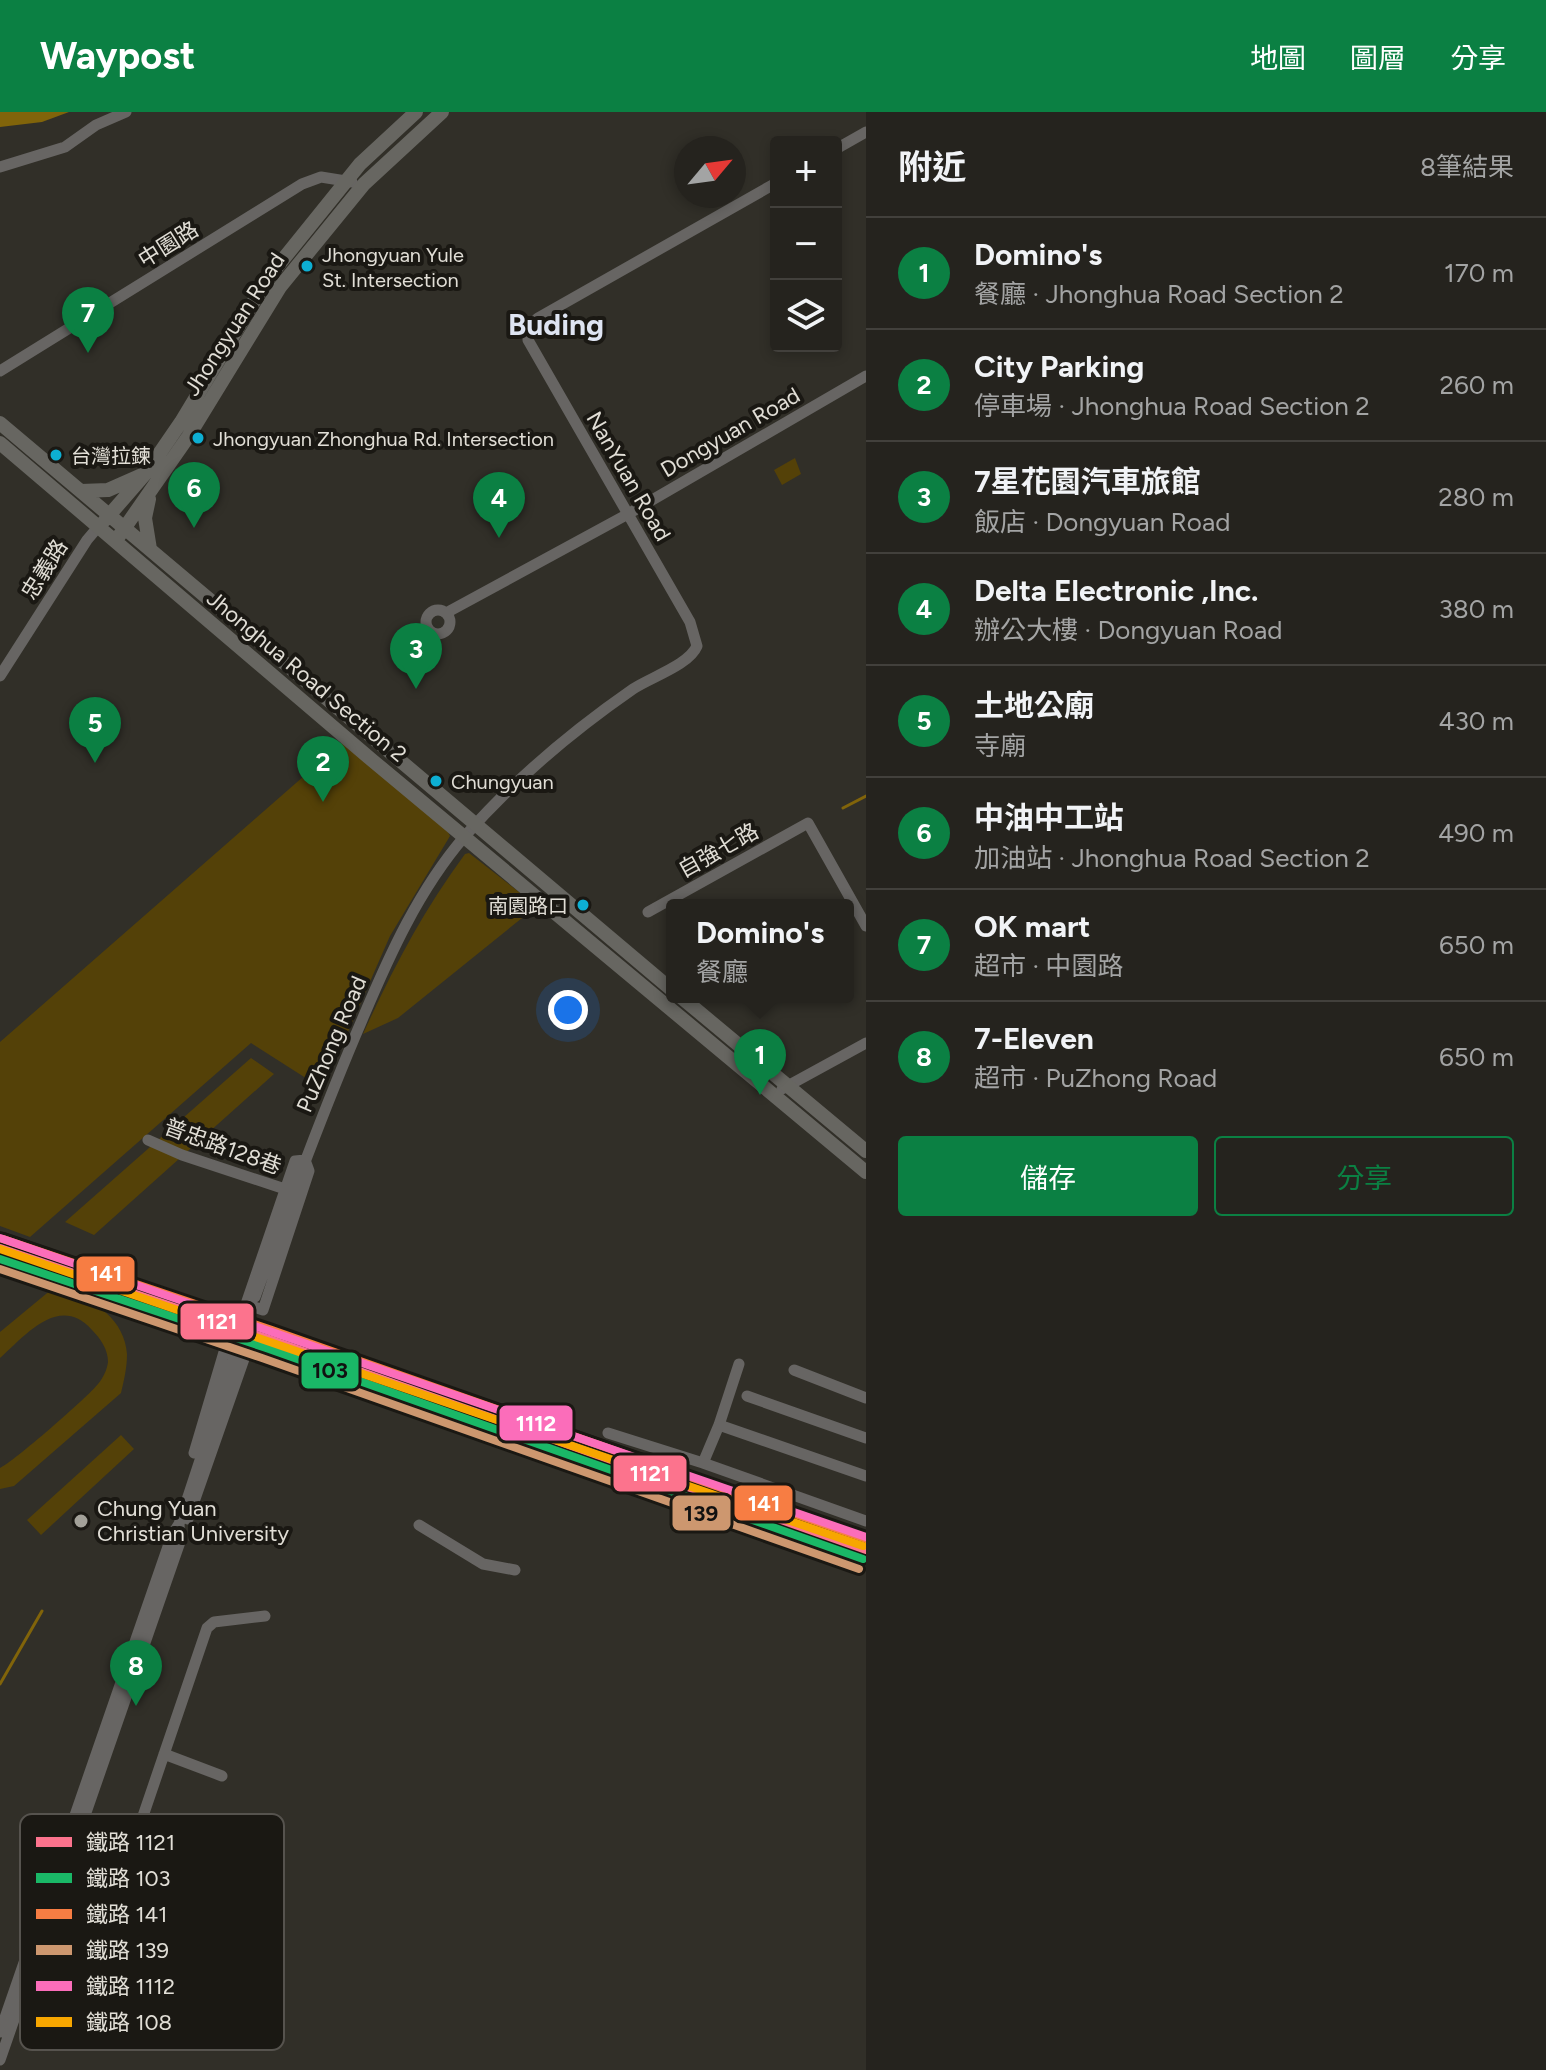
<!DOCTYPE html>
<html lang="zh-TW">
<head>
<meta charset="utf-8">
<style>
	:root { --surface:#25231e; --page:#2d2b27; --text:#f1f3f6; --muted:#a3a4a4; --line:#42403c; --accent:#0b8043 }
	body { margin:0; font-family:Figtree,"Noto Sans TC",sans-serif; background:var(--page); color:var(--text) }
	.controls { position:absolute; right:24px; top:24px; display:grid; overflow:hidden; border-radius:8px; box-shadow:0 4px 12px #0003 }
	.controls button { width:72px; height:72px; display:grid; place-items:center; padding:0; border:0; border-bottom:2px solid var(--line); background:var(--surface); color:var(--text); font:40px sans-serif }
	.compass { position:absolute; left:674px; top:24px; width:72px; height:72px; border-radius:50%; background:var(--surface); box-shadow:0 4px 12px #0003; rotate:61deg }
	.you { position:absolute; left:568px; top:898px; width:28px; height:28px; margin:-20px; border:6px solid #fff; border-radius:50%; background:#1a73e8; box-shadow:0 0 0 12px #1a73e833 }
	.badge { display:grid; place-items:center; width:52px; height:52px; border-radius:50%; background:var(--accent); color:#fff; font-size:26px; font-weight:700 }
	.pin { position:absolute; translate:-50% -66px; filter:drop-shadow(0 2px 4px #0008) }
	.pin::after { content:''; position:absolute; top:42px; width:28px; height:24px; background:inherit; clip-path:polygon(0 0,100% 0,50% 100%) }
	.popup { position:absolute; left:666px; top:787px; width:188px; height:104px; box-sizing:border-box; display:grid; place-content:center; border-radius:8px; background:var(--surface); filter:drop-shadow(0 2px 6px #0005); font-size:26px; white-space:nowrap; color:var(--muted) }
	.popup b { font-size:30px; color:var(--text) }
	.popup::after { content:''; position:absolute; left:50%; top:100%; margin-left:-16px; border:16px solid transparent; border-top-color:var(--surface) }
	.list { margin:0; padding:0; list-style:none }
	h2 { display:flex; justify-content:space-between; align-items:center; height:104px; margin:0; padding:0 32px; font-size:34px }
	h2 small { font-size:26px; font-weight:400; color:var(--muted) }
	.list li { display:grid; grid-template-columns:52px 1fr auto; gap:24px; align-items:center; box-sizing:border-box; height:112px; padding:0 32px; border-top:2px solid var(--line) }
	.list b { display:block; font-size:30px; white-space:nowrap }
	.list p { margin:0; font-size:26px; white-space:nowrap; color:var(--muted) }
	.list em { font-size:26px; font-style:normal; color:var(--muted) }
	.actions { display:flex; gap:16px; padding:24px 32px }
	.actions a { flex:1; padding:18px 0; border:2px solid var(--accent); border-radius:8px; text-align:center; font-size:28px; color:var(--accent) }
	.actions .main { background:var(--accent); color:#fff }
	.icon { flex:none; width:44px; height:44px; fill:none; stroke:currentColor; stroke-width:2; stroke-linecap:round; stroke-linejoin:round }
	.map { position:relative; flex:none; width:866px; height:1958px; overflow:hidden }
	header { display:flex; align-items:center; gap:48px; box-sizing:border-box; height:112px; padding:0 40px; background:var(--accent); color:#fff }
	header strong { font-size:38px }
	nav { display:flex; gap:44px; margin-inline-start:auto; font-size:28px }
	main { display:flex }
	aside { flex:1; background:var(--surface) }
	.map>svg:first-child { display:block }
</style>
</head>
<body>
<header>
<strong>Waypost</strong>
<nav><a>地圖</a><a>圖層</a><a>分享</a></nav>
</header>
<main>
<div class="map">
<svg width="866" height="1958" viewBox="0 0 866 1958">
	<rect width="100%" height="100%" fill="#312f28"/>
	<path fill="#544108" d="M795 346 801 362 782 373 774 358Z
		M344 629 448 720 450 724 390 824 323 977 251 931 30 1125 0 1114V930Z
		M469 741 537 794 398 906 363 922C392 858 423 799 465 742Z
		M251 946 274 962 94 1123 65 1110Z
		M52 1177 61 1185C93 1183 125 1208 127 1242 127 1256 124 1268 121 1281L14 1374 0 1377V1356C12 1351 89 1284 98 1272 103 1266 107 1258 108 1250 108 1237 100 1226 92 1218 59 1181 25 1224 0 1246V1220Z
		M121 1323 134 1337 41 1423 27 1408Z"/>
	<path fill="#81640a" d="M0 0H69L42 10 0 15Z"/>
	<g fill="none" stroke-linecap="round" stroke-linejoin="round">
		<path stroke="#81640a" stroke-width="3" d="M843 696 866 684
			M0 1152 22 1160H34L37 1155
			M0 1572 42 1499"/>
		<path stroke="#4b4942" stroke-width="11" stroke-dasharray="11 5.5" stroke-linecap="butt" d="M232 1250 255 1188"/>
		<path stroke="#676563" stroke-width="11" d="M836 37 866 20
			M0 55 65 35 96 13 126 0
			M0 259 302 72 321 65 352 70
			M426 510a12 12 0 1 1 24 0a12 12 0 1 1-24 0Z
			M446 501 628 402 866 264
			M0 564 87 428 98 415
			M648 800 808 711 866 814
			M782 977 866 931
			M148 1028 182 1043 285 1077
			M305 1048 309 1059 263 1198 246 1192 295 1049Z
			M255 1185C289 1092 323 999 362 908 389 844 419 777 465 724 515 667 571 620 633 577 651 565 689 553 697 534L690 510 528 228V216L538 206 776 71
			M794 1258 866 1286
			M747 1284 866 1326
			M719 1313 866 1364
			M608 1321 703 1351 866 1409
			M703 1351 719 1313 739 1252
			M188 1407 244 1247 224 1240 194 1341
			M419 1413 483 1452 515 1458
			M164 1642 222 1664
			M142 1707 207 1516 214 1510 265 1504
			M0 1920 172 1423 179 1412 232 1251
			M0 1948 180 1430 179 1412"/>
		<path stroke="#676661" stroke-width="14" d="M0 311 672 878
			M0 331 373 649 866 1060
			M81 379 108 378 142 363
			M149 387 145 406 150 437
			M105 408 146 361 181 310 268 166 360 52 416 0
			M119 424 188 325 280 175 364 72 442 0
			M681 885 866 1039"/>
		<defs>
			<path id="rail-1" d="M0 1136 269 1227 866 1438"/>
			<path id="rail-2" d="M0 1147 266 1236 863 1447"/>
			<path id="rail-3" d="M3 1127 272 1218 866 1427"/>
			<path id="rail-4" d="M0 1157 262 1246 859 1457"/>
			<path id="rail-5" d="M0 1126 866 1425"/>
			<path id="rail-6" d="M0 1137 863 1434"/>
		</defs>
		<use href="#rail-1" stroke="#1a1813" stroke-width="14"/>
		<use href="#rail-2" stroke="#1a1813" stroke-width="14"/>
		<use href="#rail-3" stroke="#1a1813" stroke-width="14"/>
		<use href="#rail-4" stroke="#1a1813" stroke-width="14"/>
		<use href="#rail-5" stroke="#1a1813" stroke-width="14"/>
		<use href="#rail-6" stroke="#1a1813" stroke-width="14"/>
		<use href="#rail-1" stroke="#fc738d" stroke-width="8"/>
		<use href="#rail-2" stroke="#1ab867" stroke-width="8"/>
		<use href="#rail-3" stroke="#f77d43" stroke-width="8"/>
		<use href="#rail-4" stroke="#cd976f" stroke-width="8"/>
		<use href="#rail-5" stroke="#fb6dba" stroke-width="8"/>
		<use href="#rail-6" stroke="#f7a600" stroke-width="8"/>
	</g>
	<g fill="#0dafd3" stroke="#1a1813" stroke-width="3">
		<circle cx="307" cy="154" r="7"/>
		<circle cx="198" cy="326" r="7"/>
		<circle cx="56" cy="343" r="7"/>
		<circle cx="436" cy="669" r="7"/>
		<circle cx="583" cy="793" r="7"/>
	</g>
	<circle fill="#a3a199" stroke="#1a1813" stroke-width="3" cx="81" cy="1409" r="8"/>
	<g text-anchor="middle" stroke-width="8" stroke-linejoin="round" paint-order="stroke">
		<g font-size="20" fill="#e1ded6" stroke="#1a1813" text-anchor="start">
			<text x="322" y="150">Jhongyuan Yule<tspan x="322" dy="25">St. Intersection</tspan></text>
			<text x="213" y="334">Jhongyuan Zhonghua Rd. Intersection</text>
			<text x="71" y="351">台灣拉鍊</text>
			<text x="451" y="677">Chungyuan</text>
			<text x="568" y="801" text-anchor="end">南園路口</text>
		</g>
		<g font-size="22" fill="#e1ded6" stroke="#1a1813">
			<text transform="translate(168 132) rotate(-32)" y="8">中園路</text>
			<text transform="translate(234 212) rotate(-57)" y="8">Jhongyuan Road</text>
			<text transform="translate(730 320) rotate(-30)" y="8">Dongyuan Road</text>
			<text transform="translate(629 364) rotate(60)" y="8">NanYuan Road</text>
			<text transform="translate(44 457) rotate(-58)" y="8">忠義路</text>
			<text transform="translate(307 564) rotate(40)" y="8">Jhonghua Road Section 2</text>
			<text transform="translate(718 738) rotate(-29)" y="8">自強七路</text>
			<text transform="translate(331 932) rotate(-67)" y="8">PuZhong Road</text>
			<text transform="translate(223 1034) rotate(20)" y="8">普忠路128巷</text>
		</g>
		<g font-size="22" fill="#e1ded6" stroke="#1a1813" text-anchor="start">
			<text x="97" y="1404">Chung Yuan<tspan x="97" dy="25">Christian University</tspan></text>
		</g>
		<g font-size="30" font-weight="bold" fill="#dee4f2" stroke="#1a1813">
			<text x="556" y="223">Buding</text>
		</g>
	</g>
	<rect x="20" y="1702" width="264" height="236" rx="12" fill="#1a1813" stroke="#56534e" stroke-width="2"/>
	<rect x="36" y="1725" width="36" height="10" fill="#fc738d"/>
	<rect x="36" y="1761" width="36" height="10" fill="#1ab867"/>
	<rect x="36" y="1797" width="36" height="10" fill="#f77d43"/>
	<rect x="36" y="1833" width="36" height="10" fill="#cd976f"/>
	<rect x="36" y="1869" width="36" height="10" fill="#fb6dba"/>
	<rect x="36" y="1905" width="36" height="10" fill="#f7a600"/>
	<g font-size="22" fill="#e1ded6">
		<text x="86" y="1738">鐵路 1121</text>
		<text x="86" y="1774">鐵路 103</text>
		<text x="86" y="1810">鐵路 141</text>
		<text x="86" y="1846">鐵路 139</text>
		<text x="86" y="1882">鐵路 1112</text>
		<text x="86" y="1918">鐵路 108</text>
	</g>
	<g stroke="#1a1813" stroke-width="3">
		<rect x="75" y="1143" width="61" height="38" rx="8" fill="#f77d43"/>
		<rect x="179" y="1190" width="76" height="39" rx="8" fill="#fc738d"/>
		<rect x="300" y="1239" width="60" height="39" rx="8" fill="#1ab867"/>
		<rect x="498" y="1292" width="76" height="38" rx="8" fill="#fb6dba"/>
		<rect x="612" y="1342" width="76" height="39" rx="8" fill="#fc738d"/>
		<rect x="733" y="1372" width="61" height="38" rx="8" fill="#f77d43"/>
		<rect x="671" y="1382" width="61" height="38" rx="8" fill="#cd976f"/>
	</g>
	<g font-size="22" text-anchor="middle" font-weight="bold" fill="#fff">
		<text x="106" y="1169">141</text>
		<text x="217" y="1217">1121</text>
		<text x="536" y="1319">1112</text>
		<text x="650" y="1369">1121</text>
		<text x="764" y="1399">141</text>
	</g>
	<g font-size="22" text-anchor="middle" font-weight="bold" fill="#111">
		<text x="330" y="1266">103</text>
		<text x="701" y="1409">139</text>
	</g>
</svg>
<div class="controls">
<button>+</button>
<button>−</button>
<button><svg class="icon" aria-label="layers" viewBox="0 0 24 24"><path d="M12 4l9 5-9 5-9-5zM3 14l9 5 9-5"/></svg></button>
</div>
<svg class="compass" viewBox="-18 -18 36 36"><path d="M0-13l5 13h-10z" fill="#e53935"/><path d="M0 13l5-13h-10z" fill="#a3a4a4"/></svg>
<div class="you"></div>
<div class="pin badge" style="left:760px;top:983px">1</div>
<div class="popup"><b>Domino's</b>餐廳</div>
<div class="pin badge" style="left:323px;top:690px">2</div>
<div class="pin badge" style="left:416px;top:577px">3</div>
<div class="pin badge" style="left:499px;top:426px">4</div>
<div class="pin badge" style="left:95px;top:651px">5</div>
<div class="pin badge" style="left:194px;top:416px">6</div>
<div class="pin badge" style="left:88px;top:241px">7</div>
<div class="pin badge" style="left:136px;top:1594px">8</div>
</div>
<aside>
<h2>附近<small>8筆結果</small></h2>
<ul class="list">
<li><span class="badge">1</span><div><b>Domino's</b><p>餐廳 · Jhonghua Road Section 2</p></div><em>170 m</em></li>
<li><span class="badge">2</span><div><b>City Parking</b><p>停車場 · Jhonghua Road Section 2</p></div><em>260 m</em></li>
<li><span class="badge">3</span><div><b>7星花園汽車旅館</b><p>飯店 · Dongyuan Road</p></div><em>280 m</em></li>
<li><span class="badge">4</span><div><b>Delta Electronic ,Inc.</b><p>辦公大樓 · Dongyuan Road</p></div><em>380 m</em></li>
<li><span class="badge">5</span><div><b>土地公廟</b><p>寺廟</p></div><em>430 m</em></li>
<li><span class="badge">6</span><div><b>中油中工站</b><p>加油站 · Jhonghua Road Section 2</p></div><em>490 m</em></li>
<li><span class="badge">7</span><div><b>OK mart</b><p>超市 · 中園路</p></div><em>650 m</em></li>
<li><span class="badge">8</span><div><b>7-Eleven</b><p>超市 · PuZhong Road</p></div><em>650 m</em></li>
</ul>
<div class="actions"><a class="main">儲存</a><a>分享</a></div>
</aside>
</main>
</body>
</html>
